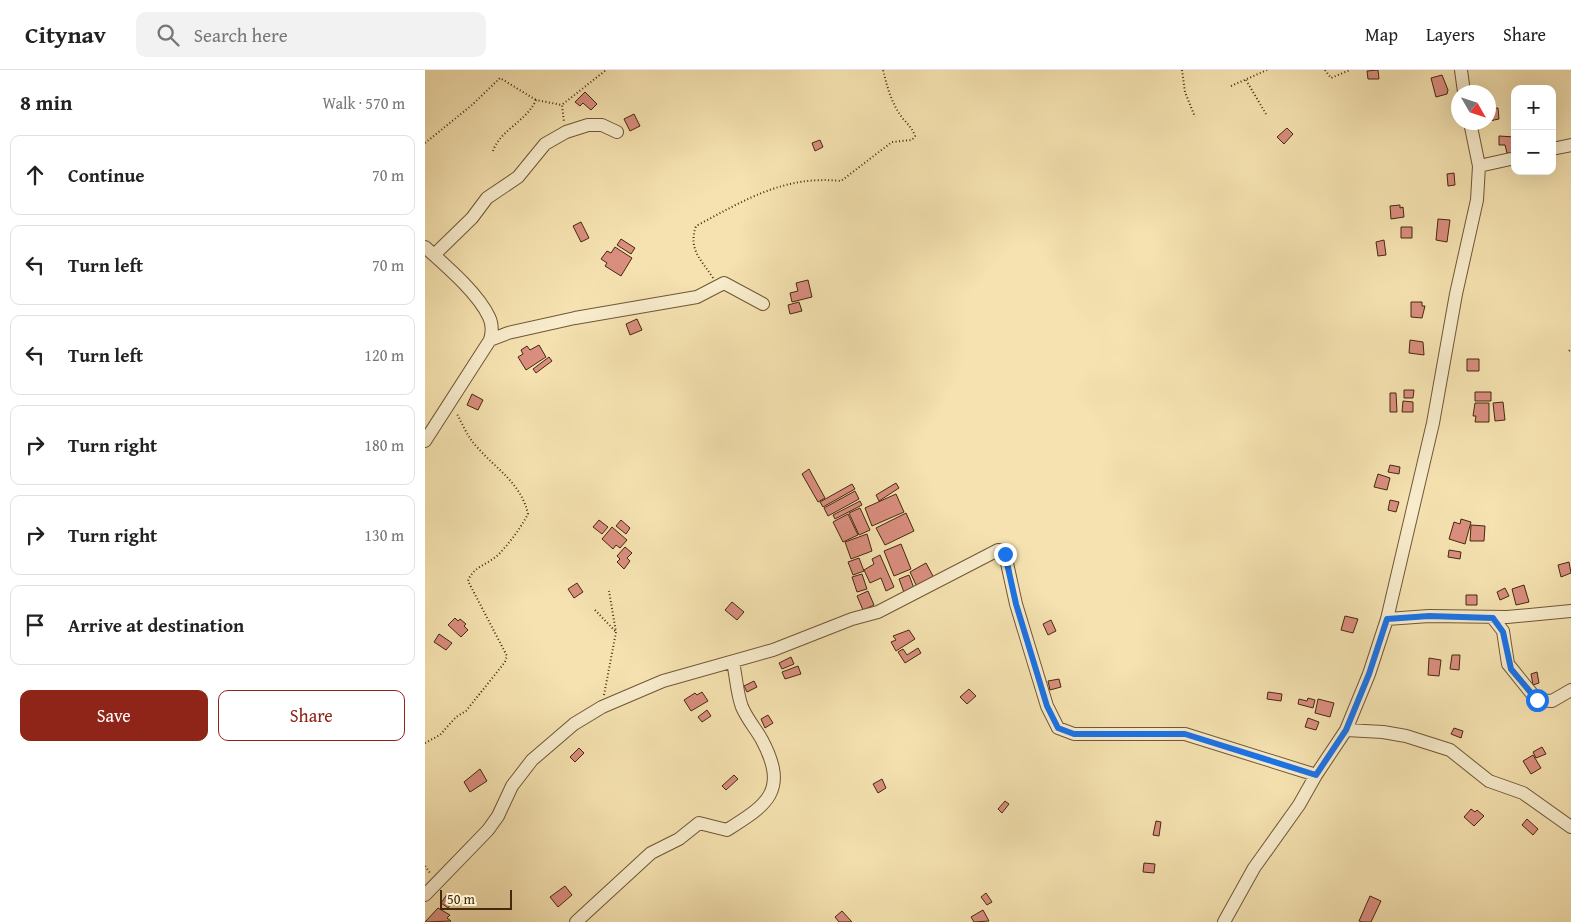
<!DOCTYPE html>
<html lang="en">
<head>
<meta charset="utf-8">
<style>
	:root { --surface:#fff; --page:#f2f2f2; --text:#222; --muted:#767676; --line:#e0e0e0; --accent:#8f2418 }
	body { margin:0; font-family:"Gentium Book Plus",serif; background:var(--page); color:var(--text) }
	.controls { position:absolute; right:15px; top:15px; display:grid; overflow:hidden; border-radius:10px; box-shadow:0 5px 20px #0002 }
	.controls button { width:45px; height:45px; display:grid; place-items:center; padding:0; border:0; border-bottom:1px solid var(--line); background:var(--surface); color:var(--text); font:25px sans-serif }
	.compass { position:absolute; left:1026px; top:15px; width:45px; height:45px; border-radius:50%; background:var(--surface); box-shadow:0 5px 20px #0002; rotate:129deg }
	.scale { position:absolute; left:15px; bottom:12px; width:72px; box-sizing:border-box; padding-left:5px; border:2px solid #44290d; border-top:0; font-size:14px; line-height:18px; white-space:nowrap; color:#44290d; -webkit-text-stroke:4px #f8eccc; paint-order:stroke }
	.stop { position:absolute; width:15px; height:15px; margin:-11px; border:4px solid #1a73e8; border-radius:50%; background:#fff }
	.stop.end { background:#1a73e8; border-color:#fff; box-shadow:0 1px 5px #0008 }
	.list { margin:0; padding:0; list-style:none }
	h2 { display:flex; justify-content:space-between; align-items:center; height:65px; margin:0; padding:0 20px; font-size:21px }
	h2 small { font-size:16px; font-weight:400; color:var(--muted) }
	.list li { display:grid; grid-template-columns:32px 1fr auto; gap:15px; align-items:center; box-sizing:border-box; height:80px; margin:0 10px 10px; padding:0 10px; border:1px solid var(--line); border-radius:10px }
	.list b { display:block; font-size:19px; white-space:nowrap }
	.list em { font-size:16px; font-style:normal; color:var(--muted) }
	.actions { display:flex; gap:10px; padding:15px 20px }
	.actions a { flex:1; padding:11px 0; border:1px solid var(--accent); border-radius:10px; text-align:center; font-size:18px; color:var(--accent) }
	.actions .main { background:var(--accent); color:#fff }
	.icon { flex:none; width:28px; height:28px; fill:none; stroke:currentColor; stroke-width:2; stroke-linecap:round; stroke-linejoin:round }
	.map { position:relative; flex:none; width:1146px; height:852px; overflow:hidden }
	header { display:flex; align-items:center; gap:30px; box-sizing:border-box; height:70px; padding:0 25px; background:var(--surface); border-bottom:1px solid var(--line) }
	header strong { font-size:24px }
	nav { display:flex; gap:28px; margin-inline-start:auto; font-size:18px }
	.search { width:350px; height:45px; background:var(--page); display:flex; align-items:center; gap:12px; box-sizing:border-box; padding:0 18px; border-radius:10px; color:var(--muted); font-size:19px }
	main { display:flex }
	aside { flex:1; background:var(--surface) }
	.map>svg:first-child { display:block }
</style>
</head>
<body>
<header>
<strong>Citynav</strong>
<div class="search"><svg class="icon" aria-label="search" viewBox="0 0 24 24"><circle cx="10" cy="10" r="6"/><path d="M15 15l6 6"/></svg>Search here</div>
<nav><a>Map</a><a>Layers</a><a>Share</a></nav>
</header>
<main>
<aside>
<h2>8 min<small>Walk · 570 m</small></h2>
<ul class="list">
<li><svg class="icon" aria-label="ahead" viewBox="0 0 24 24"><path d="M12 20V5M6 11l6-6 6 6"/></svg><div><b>Continue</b></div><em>70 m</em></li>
<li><svg class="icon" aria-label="left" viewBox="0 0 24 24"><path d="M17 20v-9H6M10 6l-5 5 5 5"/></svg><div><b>Turn left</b></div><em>70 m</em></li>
<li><svg class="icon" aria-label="left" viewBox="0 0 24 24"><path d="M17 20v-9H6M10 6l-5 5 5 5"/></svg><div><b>Turn left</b></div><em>120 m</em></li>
<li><svg class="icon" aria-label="right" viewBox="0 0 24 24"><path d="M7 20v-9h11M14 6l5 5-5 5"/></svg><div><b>Turn right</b></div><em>180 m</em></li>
<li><svg class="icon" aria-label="right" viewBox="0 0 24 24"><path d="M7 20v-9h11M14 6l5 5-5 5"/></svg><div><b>Turn right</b></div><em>130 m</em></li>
<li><svg class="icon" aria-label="arrive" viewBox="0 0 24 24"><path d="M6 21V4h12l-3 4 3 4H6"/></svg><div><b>Arrive at destination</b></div></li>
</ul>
<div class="actions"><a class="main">Save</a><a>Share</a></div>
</aside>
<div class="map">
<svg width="1146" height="852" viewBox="0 0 1146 852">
	<rect width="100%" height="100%" fill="#f5e2b0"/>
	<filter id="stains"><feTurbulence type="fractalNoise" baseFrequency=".004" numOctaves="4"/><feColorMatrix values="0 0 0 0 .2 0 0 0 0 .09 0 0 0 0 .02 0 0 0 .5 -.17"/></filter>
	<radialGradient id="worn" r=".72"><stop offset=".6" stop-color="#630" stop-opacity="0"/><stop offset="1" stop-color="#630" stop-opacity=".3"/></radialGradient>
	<path fill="#da8e7f" stroke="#44290d" d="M953 0 954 9H943L942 1Z
		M1017 5 1023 20 1022 24 1011 27 1006 8Z
		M160 22 172 34 166 40 158 33 155 36 150 32Z
		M1073 38 1074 49 1064 51V39Z
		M209 44 215 56 205 61 199 49Z
		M862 58 868 64 859 74 852 67Z
		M1074 66 1090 67 1089 83H1082L1080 75H1074Z
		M395 70 398 77 390 81 387 73Z
		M1029 103 1030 115 1023 116 1022 104Z
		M975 135V138L978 137 979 147 966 149 965 136Z
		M1013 149 1025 150 1022 172 1011 170Z
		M156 152 164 168 156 172 148 156Z
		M976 157H987V168H976Z
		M196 169 210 178 206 184 192 175Z
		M959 170 961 185 953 186 951 172Z
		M190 177 207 188 196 206 180 196 182 193 176 189 182 181 186 183Z
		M383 210 387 227 367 232 365 223 373 221 371 213Z
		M374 232 377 241 365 244 363 235Z
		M986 232H997V236H1000L997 248 986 247Z
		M212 249 217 260 205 265 201 254Z
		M985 270 998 272 999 285 984 283Z
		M114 275 121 287 101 300 93 287 98 284 96 280 102 276 105 280Z
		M124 287 127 291 111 303 108 299Z
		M1042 289H1054V301H1042Z
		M979 320H989L988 328H979Z
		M1050 322H1066V331H1050Z
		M965 323H971L972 342H965Z
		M47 324 58 330 53 340 42 335Z
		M978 331 988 332V342H977Z
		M1078 332 1080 350 1070 351 1068 333Z
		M1050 333H1064V352H1050L1051 346H1048Z
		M965 395 975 397 974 404 963 402Z
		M384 399 400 428 393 432 377 404Z
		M953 404 965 408 962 420 949 417Z
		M471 413 474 418 454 431 451 425Z
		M427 414 430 419 398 437 395 432Z
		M430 421 434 429 403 446 399 438Z
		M471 424 479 442 447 456 440 438Z
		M965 430 974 432 971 442 963 440Z
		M435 431 437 435 410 449 408 445Z
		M435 438 445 460 434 465 424 443Z
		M481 443 489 461 460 475 451 458Z
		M423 444 433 465 418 472 408 452Z
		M1036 449 1046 452 1040 474 1024 469 1029 452 1035 454Z
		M174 450 183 457 177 464 168 457Z
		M196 450 205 458 201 464 191 456Z
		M1046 455 1060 456 1059 471H1045Z
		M187 457 202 470 195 478 191 475 188 479 177 469Z
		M442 464 447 481 426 489 420 472Z
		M476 474 486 499 469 506 459 481Z
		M200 477 207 483 202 488 205 491 199 499 192 492 195 489 192 486Z
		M1024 480 1036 482 1035 489 1023 487Z
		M455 485 469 517 461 521 456 508 445 513 439 500 449 494 447 489Z
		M434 488 439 501 428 505 423 492Z
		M1144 492 1146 503 1136 507 1133 495Z
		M501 493 509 508 492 517 485 502Z
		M437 504 442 519 432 522 427 507Z
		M484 505 490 521 480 525 474 509Z
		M152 513 158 522 149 528 143 519Z
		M1099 515 1104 532 1091 535 1087 519Z
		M1080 518 1084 526 1075 530 1072 522Z
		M443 521 449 535 438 540 432 526Z
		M1041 525H1052V535H1041Z
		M307 532 319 542 312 550 300 540Z
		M920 546 933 549 928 563 916 560Z
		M30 548 33 551 35 549 41 554 39 556 43 560 36 567 23 555Z
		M626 550 631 561 623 565 618 554Z
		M484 560 490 569 471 581 466 572 471 570 468 566Z
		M14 564 27 573 21 580 9 572Z
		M493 578 496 583 480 593 473 582 478 579 482 585Z
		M1027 585H1035L1034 600 1025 599Z
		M366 587 369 594 357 599 354 593Z
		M1004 588 1016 590 1014 606 1003 605Z
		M373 596 376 604 360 609 357 602Z
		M1112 602 1114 613 1108 615 1106 604Z
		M634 609 636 617 625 620 623 611Z
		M329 611 332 617 322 622 319 616Z
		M544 619 551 626 542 634 535 627Z
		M277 622 283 631 266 641 259 630 270 623 272 625Z
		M843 622 857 624 856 631 842 629Z
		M883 628 890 630 888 638 873 634 874 629 882 631Z
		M893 629 909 633 905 647 890 643Z
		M282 640 286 646 277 652 273 647Z
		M343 645 348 653 340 658 336 649Z
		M883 648 894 652 891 660 880 657Z
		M1029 658 1038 661 1036 668 1026 664Z
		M1117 677 1121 684 1111 688 1108 682Z
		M154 678 159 683 150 692 145 687Z
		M1108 685 1116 698 1106 704 1098 691Z
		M55 699 62 711 45 722 39 712Z
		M309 705 313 709 301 720 297 716Z
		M457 709 461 718 453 723 448 714Z
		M580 731 584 734 577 743 573 739Z
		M1046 739 1050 742 1052 740 1059 746 1049 756 1039 747Z
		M1102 749 1113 759 1108 765 1097 755Z
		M731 751 736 752 734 766 728 765Z
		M719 793 730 794 729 803 718 802Z
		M140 816 147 825 133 837 125 827Z
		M23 823 30 829 23 838 16 833Z
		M561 823 567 832 562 835 556 827Z
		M945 826 956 831 946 852H937L934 851Z
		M13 838 25 845 22 848 26 851 0 852Z
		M558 840 564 851 549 852 546 847Z
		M417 841 427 852H414L410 847Z"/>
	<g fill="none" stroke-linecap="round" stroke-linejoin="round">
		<defs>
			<path id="minor" d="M1036 0 1039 22
				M1127 79 1146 75
				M1054 96 1090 88
				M0 177C20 195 53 223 64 247 68 255 67 263 65 270L0 371
				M9 185 47 148 62 128 93 107 120 74 141 62 163 55H177L192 62
				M65 270 83 263 150 248 272 227 299 213 338 234
				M1067 547 1078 561 1083 594 1112 630 1127 631 1146 620
				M962 549 1004 546 1082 547 1146 541
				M921 660 958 662 981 666 1025 680 1064 711 1098 723 1146 757
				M0 825 63 760 73 746 87 716 107 690 149 654 177 637 238 611 348 580 427 549 453 542 573 480 579 481 580 484 591 534 622 636 633 658 649 664H760L891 705
				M151 852 226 783 254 769 274 753 302 760C342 735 364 721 337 670 331 659 322 649 317 637 312 624 311 606 308 592
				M799 852 829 798 874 735 891 705 921 660 944 604 962 549 1008 353 1031 224 1052 130 1054 96 1045 52"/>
		</defs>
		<use href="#minor" stroke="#705736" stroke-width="14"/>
		<path stroke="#44290d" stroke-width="2" stroke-dasharray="1 2.5" stroke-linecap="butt" d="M757 0 760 22 770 47
			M900 0 906 8 925 0
			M821 10 841 44
			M806 16 842 0
			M138 34 181 0
			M0 73 47 35 75 8 111 30
			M68 81C75 60 102 51 111 30L137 35 139 52
			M288 208C276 189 263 180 271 156 320 130 359 105 416 111L467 72 487 70 490 66C487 57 481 53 476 46 466 32 462 16 458 0
			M1144 281 1146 279
			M170 540 191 562
			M179 625 191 562 184 521
			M0 673 15 665 31 647 41 641 80 592 82 586 43 511C48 496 65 494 75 483 86 471 95 459 103 444 96 413 72 400 52 377 43 368 38 355 32 344
			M0 796 5 803"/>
		<use href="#minor" stroke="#f8eccc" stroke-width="12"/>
	</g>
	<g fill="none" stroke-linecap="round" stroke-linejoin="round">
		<path stroke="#1a73e8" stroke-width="6" d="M580 484 591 534 622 636 633 658 649 664H760L891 705 921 660 944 604 962 549 1004 546 1068 548 1078 562 1086 599 1112 630"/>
	</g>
	<rect width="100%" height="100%" filter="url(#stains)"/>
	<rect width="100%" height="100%" fill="url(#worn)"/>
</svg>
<div class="controls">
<button>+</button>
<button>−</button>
</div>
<svg class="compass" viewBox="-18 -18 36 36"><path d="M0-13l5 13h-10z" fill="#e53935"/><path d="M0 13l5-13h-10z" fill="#767676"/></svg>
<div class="scale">50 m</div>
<div class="stop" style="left:1112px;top:630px"></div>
<div class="stop end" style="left:580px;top:484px"></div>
</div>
</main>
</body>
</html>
